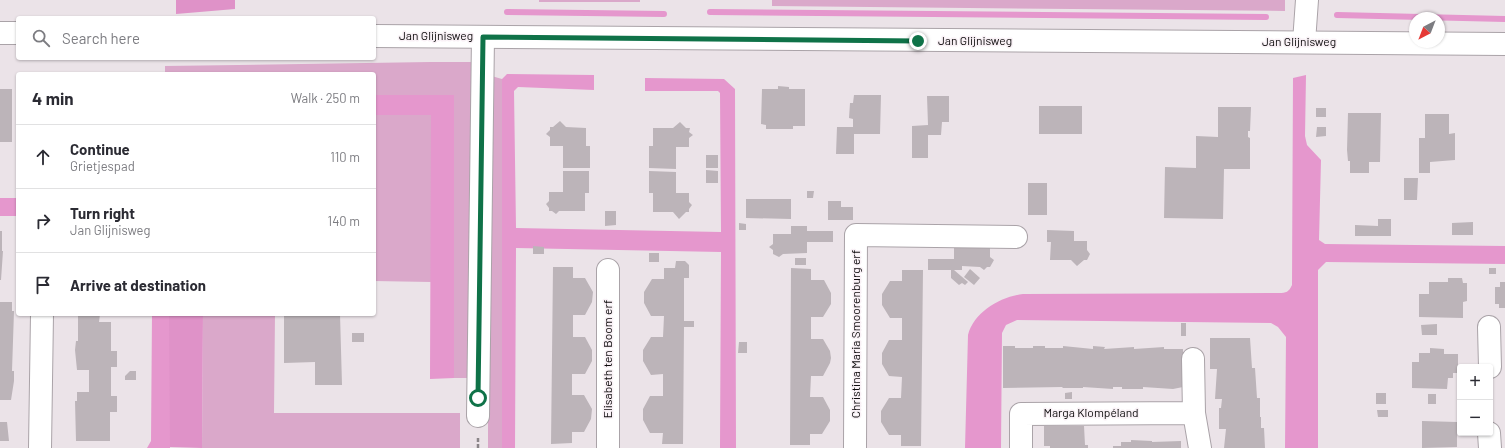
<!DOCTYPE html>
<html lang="en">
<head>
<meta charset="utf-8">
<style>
	:root { --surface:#fff; --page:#f2f2f3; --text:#2b2b33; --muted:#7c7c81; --line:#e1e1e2 }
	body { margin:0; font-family:Barlow,sans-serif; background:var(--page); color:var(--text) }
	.controls { position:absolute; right:12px; bottom:12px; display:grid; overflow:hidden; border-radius:4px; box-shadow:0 1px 3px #0004 }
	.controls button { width:36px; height:36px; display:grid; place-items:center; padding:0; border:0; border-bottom:1px solid var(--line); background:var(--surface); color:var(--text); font:20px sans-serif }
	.compass { position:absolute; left:1409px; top:12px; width:36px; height:36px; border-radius:50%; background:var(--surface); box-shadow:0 1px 3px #0004; rotate:222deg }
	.stop { position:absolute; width:12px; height:12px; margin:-9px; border:3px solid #0f7248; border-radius:50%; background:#fff }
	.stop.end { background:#0f7248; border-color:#fff; box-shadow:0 1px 4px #0008 }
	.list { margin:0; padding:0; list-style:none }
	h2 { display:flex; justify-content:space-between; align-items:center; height:52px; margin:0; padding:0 16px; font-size:17px }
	h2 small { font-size:13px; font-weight:400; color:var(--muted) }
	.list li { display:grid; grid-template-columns:26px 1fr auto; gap:12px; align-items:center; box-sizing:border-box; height:64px; padding:0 16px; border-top:1px solid var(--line) }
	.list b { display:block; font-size:15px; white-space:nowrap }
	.list p { margin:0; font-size:13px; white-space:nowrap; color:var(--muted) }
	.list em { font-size:13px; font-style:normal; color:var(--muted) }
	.icon { flex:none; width:22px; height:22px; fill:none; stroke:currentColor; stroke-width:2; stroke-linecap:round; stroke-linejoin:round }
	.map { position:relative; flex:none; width:1505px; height:448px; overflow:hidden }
	.search { position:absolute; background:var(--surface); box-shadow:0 1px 3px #0004; left:16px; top:16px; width:360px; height:44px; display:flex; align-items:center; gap:10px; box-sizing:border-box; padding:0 14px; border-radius:4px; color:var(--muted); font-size:15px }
	.panel { position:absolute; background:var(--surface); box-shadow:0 1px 3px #0004; left:16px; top:72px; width:360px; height:244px; border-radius:4px }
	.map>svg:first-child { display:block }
</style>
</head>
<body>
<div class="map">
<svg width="1505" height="448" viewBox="0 0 1505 448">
	<rect width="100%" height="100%" fill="#ebe3e8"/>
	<path fill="#daa8ca" d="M539 0H640V2H539Z
		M772 0H1285V11L772 6Z
		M430 62H471V378H454V95H374V74H165V66Z
		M488 75 502 79V448H488Z
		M374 115H431V282L374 281Z
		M203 314H275L274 413H460V448H202Z"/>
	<path fill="#df92c8" d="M176 0H235V9L176 14Z
		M169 314H203L202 448 169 447Z"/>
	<path fill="#e597cd" d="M507 74 594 75V90L518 87 514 91 516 228 721 232 720 93 718 91H645V78L724 79 735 89 736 448H720L721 252 516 248 515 448H502V79Z
		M1306 75 1305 136 1307 145 1321 160 1319 240 1325 244 1505 246V264L1326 262 1318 270V448H1285L1286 337 1278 327 1271 323 1017 320 1006 325 1002 333 1001 448H965L968 335C974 312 1000 297 1023 294L1279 293C1286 293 1289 292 1292 285L1293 78Z
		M374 95H454V378L430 379 431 115H374Z
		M0 198H18V216H0Z
		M152 314H169L170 448H147L151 441Z"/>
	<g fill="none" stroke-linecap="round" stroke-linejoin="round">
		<path stroke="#e597cd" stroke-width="6" d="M507 12 664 14
			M710 12 1266 17
			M1337 15 1505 19"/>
	</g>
	<path fill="#bcb4b9" d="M778 86 789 87V89H805V126H793V129H766V125L761 124 762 89H778Z
		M0 89H12V142H0Z
		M854 95H881L880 134H854V154H836L837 127H853V119L849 118 850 103H853Z
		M927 96H949V122H942L941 135H928V158H912V126L928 125Z
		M1039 106H1082V134H1039Z
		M1218 107H1251L1250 131H1248V137L1250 138V169H1224L1223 219 1164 218 1165 167 1196 168V136L1218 137Z
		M1316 108H1326V117H1316Z
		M1348 113H1381L1380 162H1369V173H1350V161H1348L1347 150Z
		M1425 114H1449V134L1455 133V160L1430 162V173H1419V138H1425Z
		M560 121 566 127 586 128V146H590V168H563V146H550V137L546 134 550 130V127H553Z
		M680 122 686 128H690L689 132 693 135 689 138V147H676V169L649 168V146H653V128H673Z
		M1317 127H1326V136L1316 137Z
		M706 155H718V168H706Z
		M706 170 718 171V183H706Z
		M563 171H589V193H585V211H559L556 214 552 211H549V208L546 204 549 201V192H563Z
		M649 171 676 172V193H689V202L692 205 689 209V212H686L679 219 673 212H653V193H649Z
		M1404 178H1418L1417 200H1404Z
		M1028 183H1047V215H1028Z
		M807 191H814L813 198H807Z
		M746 199H791V219L746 218Z
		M828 201H841V207H853V220H828Z
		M605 211H616V225L605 226Z
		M1378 219H1391V236H1355V225L1378 226Z
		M1473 222V235H1452V223Z
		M739 223 746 224V230H739Z
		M791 226H807V231H833V242H807V253L783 254 779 257 773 254V250L769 247 773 244V234H791Z
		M1047 230 1074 231V241H1087V250L1090 254 1087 260H1084L1077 266 1071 260H1050L1051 242H1047Z
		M0 231H2V251H3L1 280H0Z
		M533 246 544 247V254H533Z
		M954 247H990V257L994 260 990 267H987L984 270 980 267 962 266V270H954L968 282 965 285 962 283 959 285 951 278V270H928V259H954Z
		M649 253H659V262H649Z
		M795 258H806V265H795Z
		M676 261H685L689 265V278H684V321H694V327H684L683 444H662L663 433H650L643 420V409L650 396H663V374L651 375 643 361V350L651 337H663L664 316H651L644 303V292L652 279H664V268H675Z
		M553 267H573V278H585L593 292 592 302 585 315H573V337H585L592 350V361L585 374H572V395H584L592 409 591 419 584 432H572V443L551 444Z
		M791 268 811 269V280H824L831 293V304L823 317H811V339H823L830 351 831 358 830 363 823 376H811L810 397H823L830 410V421L822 434H810V445H790Z
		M1489 268H1496V274H1489Z
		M970 269 980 278 974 285 964 277Z
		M902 270H923L921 446H901V435H889L881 422V411L889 398H901L902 377 889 376 882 364V353L889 340H902V318H890L882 305V294L890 281H902Z
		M1448 278H1462L1463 283H1467V301L1463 302V318L1419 317V294H1429V282H1448Z
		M1500 282H1505V308H1499V304H1495V287H1500Z
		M0 302H12V311H14L12 371H14V381L11 400H0Z
		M78 314H100L99 322H111V351H117V367H111V396H117V412H110V441H76L75 401H77V392H89V370H77L75 350 76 341H78Z
		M284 314H340L342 385H315V362L284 363Z
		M1181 323H1186V336H1181Z
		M1437 324V335H1422L1421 325Z
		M352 333H364V342H352Z
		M1210 338H1250L1252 368H1255L1257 398H1260V417H1261V428H1264L1265 448H1224L1226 429H1219V408H1221L1222 399H1215L1217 369H1210Z
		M739 342H747V353H738Z
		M1003 346H1015V348H1033V346H1045V348H1063V346L1093 349V346L1105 347 1104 349 1134 347V349L1164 347V349H1183V387L1173 389 1143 387V389H1122V387H1113V389L1083 387V388H1063L1062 387 1003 388Z
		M1430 348 1444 349V354H1458V373H1453V378H1448L1447 389 1412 388V362H1419V353H1430Z
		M130 371H136V380H125V376Z
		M1072 392V399H1065V393Z
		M1376 393H1386V404H1376Z
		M1428 394H1436V404H1428Z
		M1377 410H1388V417H1378Z
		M1422 421 1457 422V447L1422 448Z
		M0 422H7L9 441H0Z
		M1044 426H1084L1085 445H1088V448H1050V446H1044Z
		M1131 440 1152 441V442L1181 441V448H1113V446H1121V442H1131Z"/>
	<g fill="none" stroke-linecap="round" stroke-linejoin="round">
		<defs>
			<path id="street" d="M1304 42 1307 0
				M608 270V448
				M1489 327 1490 367
				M1193 359 1194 413 1200 448
				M478 416 483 37
				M1489 433 1490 448
				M40 448 42 314
				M855 448 856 235 1016 237
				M1021 448V414L1194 413"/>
			<path id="secondary" d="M0 33H18
				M374 36 1505 44"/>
		</defs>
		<use href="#street" stroke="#aaa3a8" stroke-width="24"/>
		<use href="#secondary" stroke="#aaa3a8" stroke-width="24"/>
		<path stroke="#8a8588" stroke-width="2.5" stroke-dasharray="4 2" stroke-linecap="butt" d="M478 448V437"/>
		<use href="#street" stroke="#fff" stroke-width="22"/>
		<use href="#secondary" stroke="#fff" stroke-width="22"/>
	</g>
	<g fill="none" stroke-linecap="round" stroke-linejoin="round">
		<path stroke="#0f7248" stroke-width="5" d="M478 398 483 37 918 41"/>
	</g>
	<g text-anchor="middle" stroke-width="3" stroke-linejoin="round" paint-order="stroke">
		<g font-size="12" fill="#0e0c0d" stroke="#f9f1f6">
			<text x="436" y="40">Jan Glijnisweg</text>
			<text x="975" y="45">Jan Glijnisweg</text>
			<text x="1299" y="46">Jan Glijnisweg</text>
			<text transform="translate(856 334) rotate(-90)" y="4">Christina Maria Smoorenburg erf</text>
			<text transform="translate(608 359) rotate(-90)" y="4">Elisabeth ten Boom erf</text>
			<text x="1091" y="417">Marga Klompéland</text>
		</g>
	</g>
</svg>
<div class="controls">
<button>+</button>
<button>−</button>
</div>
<svg class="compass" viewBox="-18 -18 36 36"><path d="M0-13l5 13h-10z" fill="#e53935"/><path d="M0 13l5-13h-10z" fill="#7c7c81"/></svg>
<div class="stop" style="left:478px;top:398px"></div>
<div class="stop end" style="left:918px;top:41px"></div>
<div class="search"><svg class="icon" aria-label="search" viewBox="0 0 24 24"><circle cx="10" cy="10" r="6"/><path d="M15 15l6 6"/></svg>Search here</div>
<section class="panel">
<h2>4 min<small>Walk · 250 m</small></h2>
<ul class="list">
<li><svg class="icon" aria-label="ahead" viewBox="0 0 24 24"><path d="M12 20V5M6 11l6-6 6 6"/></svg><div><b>Continue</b><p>Grietjespad</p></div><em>110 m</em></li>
<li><svg class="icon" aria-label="right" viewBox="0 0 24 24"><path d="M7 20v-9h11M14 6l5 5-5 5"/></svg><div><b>Turn right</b><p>Jan Glijnisweg</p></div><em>140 m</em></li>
<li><svg class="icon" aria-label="arrive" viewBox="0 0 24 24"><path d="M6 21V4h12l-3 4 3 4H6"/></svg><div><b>Arrive at destination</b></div></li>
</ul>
</section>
</div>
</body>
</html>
